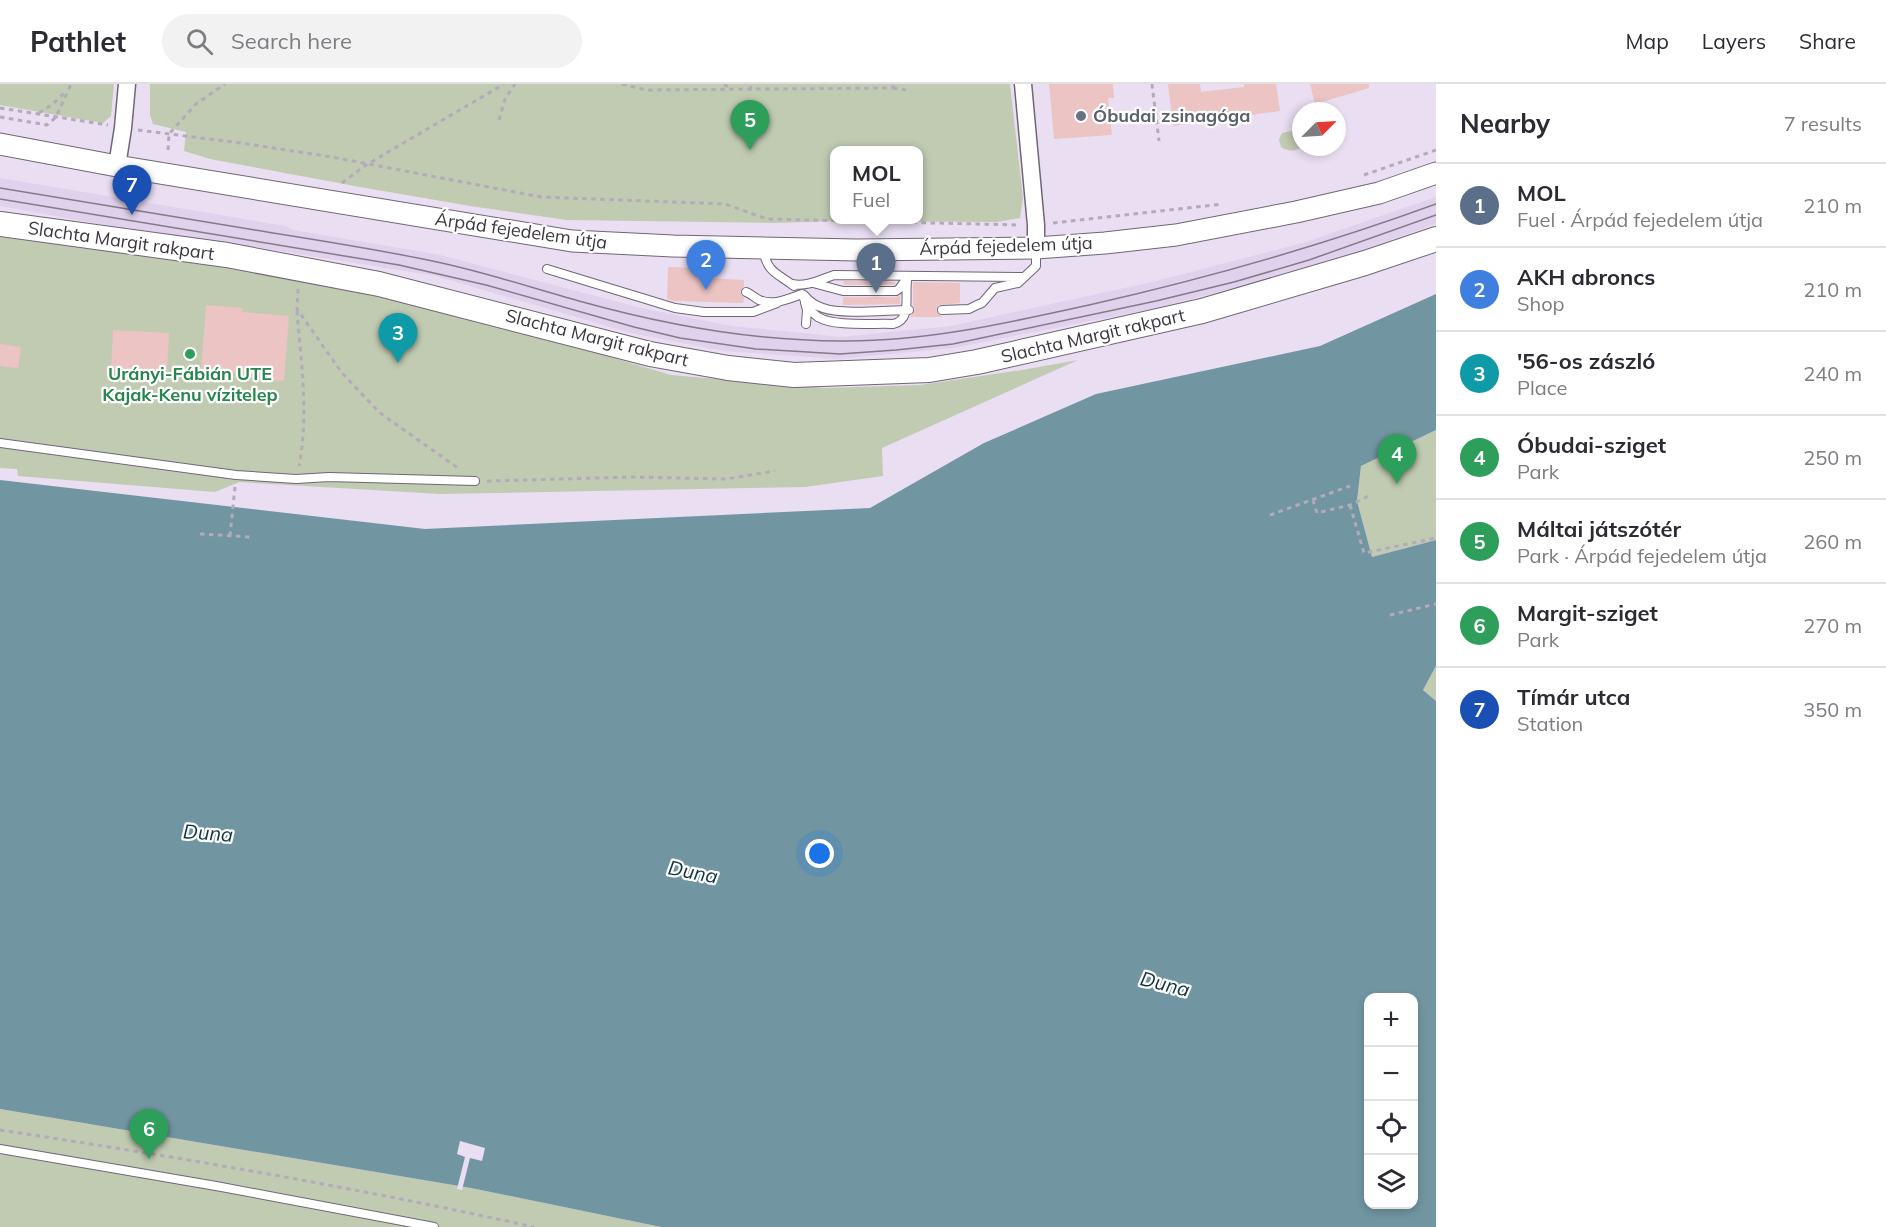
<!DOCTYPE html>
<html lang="en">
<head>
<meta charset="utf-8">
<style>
	:root { --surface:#fff; --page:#f2f2f3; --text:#2b2b33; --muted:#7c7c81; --line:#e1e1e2; --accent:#1a73e8 }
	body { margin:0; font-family:Mulish,sans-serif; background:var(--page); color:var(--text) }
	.controls { position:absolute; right:18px; bottom:18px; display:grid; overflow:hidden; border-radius:12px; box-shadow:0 3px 9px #0003 }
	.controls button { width:54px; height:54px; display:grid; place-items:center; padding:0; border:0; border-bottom:2px solid var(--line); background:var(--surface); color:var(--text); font:30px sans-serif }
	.compass { position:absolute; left:1292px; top:18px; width:54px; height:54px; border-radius:50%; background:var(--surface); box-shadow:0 3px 9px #0003; rotate:66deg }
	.you { position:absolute; left:820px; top:770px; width:21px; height:21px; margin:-15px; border:4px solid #fff; border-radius:50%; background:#1a73e8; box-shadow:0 0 0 9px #1a73e833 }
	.badge { display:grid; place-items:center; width:39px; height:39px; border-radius:50%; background:var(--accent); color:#fff; font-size:20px; font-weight:700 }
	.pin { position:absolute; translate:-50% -50px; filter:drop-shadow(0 2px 3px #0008) }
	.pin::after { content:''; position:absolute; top:32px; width:21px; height:18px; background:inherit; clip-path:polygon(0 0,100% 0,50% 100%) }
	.popup { position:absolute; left:830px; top:62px; width:93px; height:78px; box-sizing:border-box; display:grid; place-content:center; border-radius:12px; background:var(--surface); filter:drop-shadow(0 2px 4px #0005); font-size:20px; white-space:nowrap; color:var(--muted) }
	.popup b { font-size:22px; color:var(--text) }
	.popup::after { content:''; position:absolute; left:50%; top:100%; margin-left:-12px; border:12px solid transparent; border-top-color:var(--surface) }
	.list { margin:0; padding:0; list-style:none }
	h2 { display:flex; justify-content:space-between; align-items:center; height:78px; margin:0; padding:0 24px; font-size:26px }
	h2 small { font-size:20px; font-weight:400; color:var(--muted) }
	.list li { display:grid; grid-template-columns:39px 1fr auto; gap:18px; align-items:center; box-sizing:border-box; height:84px; padding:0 24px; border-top:2px solid var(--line) }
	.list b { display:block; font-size:22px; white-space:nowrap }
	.list p { margin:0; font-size:20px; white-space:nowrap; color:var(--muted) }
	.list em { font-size:20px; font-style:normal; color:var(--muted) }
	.icon { flex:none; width:33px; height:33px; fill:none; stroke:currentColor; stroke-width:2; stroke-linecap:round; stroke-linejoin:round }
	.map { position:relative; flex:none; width:1436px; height:1143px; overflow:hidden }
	header { display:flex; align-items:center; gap:36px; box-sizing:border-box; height:84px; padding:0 30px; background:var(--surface); border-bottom:2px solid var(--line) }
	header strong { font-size:28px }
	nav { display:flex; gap:33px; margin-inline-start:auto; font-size:21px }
	.search { width:420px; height:54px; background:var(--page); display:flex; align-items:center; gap:15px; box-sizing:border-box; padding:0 21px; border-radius:33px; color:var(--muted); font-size:22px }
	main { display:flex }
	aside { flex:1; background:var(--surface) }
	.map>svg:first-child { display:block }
</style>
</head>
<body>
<header>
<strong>Pathlet</strong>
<div class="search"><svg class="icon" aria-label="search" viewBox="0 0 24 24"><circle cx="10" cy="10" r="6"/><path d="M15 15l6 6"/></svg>Search here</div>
<nav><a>Map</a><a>Layers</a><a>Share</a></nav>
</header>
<main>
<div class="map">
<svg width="1436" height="1143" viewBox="0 0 1436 1143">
	<rect width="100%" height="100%" fill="#e9def2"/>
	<path fill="#e0d1ec" d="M0 94 286 142 293 146 440 171 637 223 731 242 841 253 951 242 1152 198 1303 159 1436 113V140L1311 184 1156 224 953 264 839 275 724 267 631 249 436 192 230 159 138 147 0 122Z"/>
	<path fill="#c1cbb2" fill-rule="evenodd" d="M0 0H114L111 32 103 39 0 21Z
		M150 0H1010L1023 114 1020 134 997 138 841 137 773 139 567 136 470 122 360 103 210 75 184 67 186 48 153 40 150 31ZM834 67H918V136H834Z
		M1297 46 1301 47 1302 63C1295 67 1288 68 1281 63L1279 56 1282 49Z
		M0 151 349 195 671 291 824 304 920 301 1022 286 1078 276 882 364 883 392 805 403 440 410 239 398 215 408 18 392 17 385 0 384Z
		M1436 346V456L1372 473 1357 417 1361 382Z
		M1436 582V617L1423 606Z
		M0 1025 471 1104 661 1143H0Z"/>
	<path fill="#7196a2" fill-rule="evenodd" d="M1436 210V346L1361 382 1357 417 1372 473 1436 456V582L1423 606 1436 617V1143H661L471 1104 0 1025V396L425 445 870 424 984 359 1096 310 1320 262ZM1368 914H1414V1120H1368Z"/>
	<path fill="#e9def2" d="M460 1057 485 1064 482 1077 470 1074 462 1106 457 1105 465 1073 457 1070Z"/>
	<path fill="#ebc4c3" d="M1049 0H1113L1114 14H1108L1112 51 1054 55Z
		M1168 0H1200L1201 8 1244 3V0H1276L1280 27 1173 42Z
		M1310 0H1369V4L1315 20Z
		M668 183 705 184V194L744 196V202L740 208 744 214 743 219 674 217 667 215Z
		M843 197 896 198 894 201H844Z
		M913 198 960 199V219L938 221 936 227 942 233H910L915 226 913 221Z
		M900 212V220L843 221V213H896Z
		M206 221 243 224 242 228 289 232 284 297 238 293V289L201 286Z
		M113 246 169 249 167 287 111 285Z
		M0 260 21 263 18 284 0 282Z"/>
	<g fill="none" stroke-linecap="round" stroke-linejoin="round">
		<defs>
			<path id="service" d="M762 164C769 190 774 187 794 202
				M547 185 675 224 704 228H753L777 219
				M813 199 843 207H896L899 205 907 194
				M792 200C807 203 819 196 834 191L1023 193
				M746 208C751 210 754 213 759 216 774 222 788 215 802 210 805 218 810 228 818 233 834 243 874 239 893 240 914 236 903 207 908 192
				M804 211C809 217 816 222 823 224 842 231 887 226 909 226
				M805 219 807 226 806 240
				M942 226 969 225 977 221 982 219 995 204 1018 199 1036 182V164
				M0 359 236 391 296 395 329 393 475 397
				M0 1065 216 1102 434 1143"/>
			<path id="minor" d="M1023 0 1036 141V164
				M117 82 123 44 127 0"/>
			<path id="tertiary" d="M0 60 117 82 572 157 673 162 856 166 1036 164 1105 159 1176 151 1296 128 1379 109 1436 89"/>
			<path id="secondary" d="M0 140 227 171 379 200 650 270 728 284 794 291 929 286 977 278 1202 227 1365 179 1436 155"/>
		</defs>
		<use href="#service" stroke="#706677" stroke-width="10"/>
		<use href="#minor" stroke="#706677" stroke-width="19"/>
		<use href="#tertiary" stroke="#706677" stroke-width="23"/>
		<use href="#secondary" stroke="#706677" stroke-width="26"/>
		<path stroke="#b3aaba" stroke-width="3" stroke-dasharray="4.5 4.5" stroke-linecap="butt" d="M622 0 646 6 893 4V0
			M724 0 732 6
			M1152 0 1159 57
			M893 4 906 6
			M749 6 753 0
			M0 24 108 41
			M39 29 53 20 66 7
			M0 33 47 41 56 33 71 0
			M499 36 505 15 515 0
			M138 46 241 59 332 73 541 113 725 120 767 135 1020 141
			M168 66 169 50 196 20 225 0
			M1364 91 1436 66
			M342 99 366 81 504 0
			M1053 139 1223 120
			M298 205 297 225 342 289 380 329 458 384
			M297 227C301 278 309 331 299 382
			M487 397 632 393 726 395 775 387
			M1313 416 1317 429 1350 421 1369 412
			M1350 421 1364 469 1436 454
			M1270 431 1350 402
			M200 450 251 453
			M230 452 235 403
			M1390 531 1436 520
			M0 1046C179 1073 358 1104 534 1143"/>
		<use href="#service" stroke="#fff" stroke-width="8"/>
		<use href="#minor" stroke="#fff" stroke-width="16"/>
		<use href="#tertiary" stroke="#fff" stroke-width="21"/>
		<use href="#secondary" stroke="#fff" stroke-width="24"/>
		<path stroke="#837b88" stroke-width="1.5" d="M0 104C85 118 170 132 255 146 316 156 377 165 437 178 485 188 532 204 579 217 665 241 752 257 841 257 925 258 1007 239 1089 221 1208 194 1321 162 1436 120
			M0 115 399 181 486 201 634 243 680 254 756 265 840 270 896 266 953 260 1156 217 1234 198 1309 176 1436 131"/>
	</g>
	<circle fill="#6b7280" stroke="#fff" stroke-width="2" cx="1081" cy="32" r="6"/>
	<circle fill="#2e9e5b" stroke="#fff" stroke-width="2" cx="190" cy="270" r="6"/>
	<g text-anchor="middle" stroke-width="4.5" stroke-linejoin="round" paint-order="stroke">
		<g font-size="18" font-weight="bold" fill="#5b616d" stroke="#fff" text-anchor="start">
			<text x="1093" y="38">Óbudai zsinagóga</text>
		</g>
		<g font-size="18" fill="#3c373f" stroke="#fff">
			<text transform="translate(521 147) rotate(8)" y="6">Árpád fejedelem útja</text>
			<text transform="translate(121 157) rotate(8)" y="6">Slachta Margit rakpart</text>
			<text transform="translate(1006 162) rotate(-2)" y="6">Árpád fejedelem útja</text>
			<text transform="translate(1093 252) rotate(-13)" y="6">Slachta Margit rakpart</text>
			<text transform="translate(597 254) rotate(14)" y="6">Slachta Margit rakpart</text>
		</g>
		<g font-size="18" font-weight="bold" fill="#27864d" stroke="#fff">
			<text x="190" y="296">Urányi-Fábián UTE<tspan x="190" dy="21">Kajak-Kenu vízitelep</tspan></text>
		</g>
		<g font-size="20" font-style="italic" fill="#0f343e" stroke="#fff">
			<text transform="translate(208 749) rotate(4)" y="7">Duna</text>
			<text transform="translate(693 788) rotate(11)" y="7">Duna</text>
			<text transform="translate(1165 900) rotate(14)" y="7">Duna</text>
		</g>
	</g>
</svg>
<div class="controls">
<button>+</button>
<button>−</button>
<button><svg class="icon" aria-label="locate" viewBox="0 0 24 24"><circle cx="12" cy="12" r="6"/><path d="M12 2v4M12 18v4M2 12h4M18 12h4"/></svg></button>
<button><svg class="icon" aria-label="layers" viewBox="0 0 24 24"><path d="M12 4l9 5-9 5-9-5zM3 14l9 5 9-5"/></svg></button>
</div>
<svg class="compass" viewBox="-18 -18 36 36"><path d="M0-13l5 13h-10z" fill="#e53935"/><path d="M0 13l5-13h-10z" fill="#7c7c81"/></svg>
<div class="you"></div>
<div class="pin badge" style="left:876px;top:209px;background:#5c6f8a">1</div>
<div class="popup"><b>MOL</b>Fuel</div>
<div class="pin badge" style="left:706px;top:206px;background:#3f7fe0">2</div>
<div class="pin badge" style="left:398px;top:279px;background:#0f9aa8">3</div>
<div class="pin badge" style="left:1397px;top:400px;background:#2e9e5b">4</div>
<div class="pin badge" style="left:750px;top:66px;background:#2e9e5b">5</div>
<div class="pin badge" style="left:149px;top:1075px;background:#2e9e5b">6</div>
<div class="pin badge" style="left:132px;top:131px;background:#1a4fb4">7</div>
</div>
<aside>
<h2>Nearby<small>7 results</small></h2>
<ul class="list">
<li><span class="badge" style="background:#5c6f8a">1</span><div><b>MOL</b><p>Fuel · Árpád fejedelem útja</p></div><em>210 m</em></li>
<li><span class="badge" style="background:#3f7fe0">2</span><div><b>AKH abroncs</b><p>Shop</p></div><em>210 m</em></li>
<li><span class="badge" style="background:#0f9aa8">3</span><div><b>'56-os zászló</b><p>Place</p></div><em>240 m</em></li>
<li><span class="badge" style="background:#2e9e5b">4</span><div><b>Óbudai-sziget</b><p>Park</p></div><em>250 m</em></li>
<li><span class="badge" style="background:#2e9e5b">5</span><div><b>Máltai játszótér</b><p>Park · Árpád fejedelem útja</p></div><em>260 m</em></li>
<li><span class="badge" style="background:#2e9e5b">6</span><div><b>Margit-sziget</b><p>Park</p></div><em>270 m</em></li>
<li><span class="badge" style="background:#1a4fb4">7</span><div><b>Tímár utca</b><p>Station</p></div><em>350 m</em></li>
</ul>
</aside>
</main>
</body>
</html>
